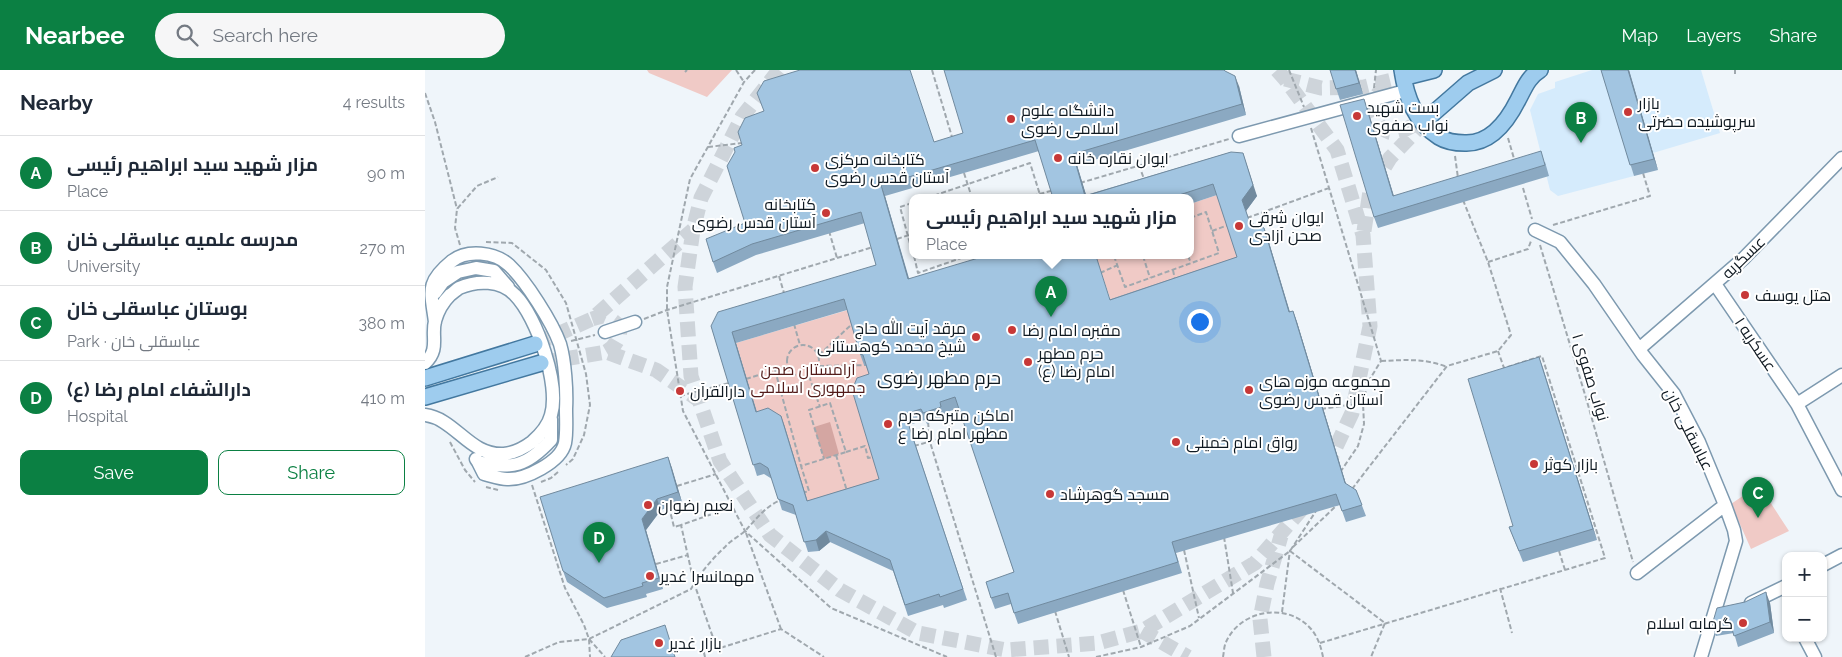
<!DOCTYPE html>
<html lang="en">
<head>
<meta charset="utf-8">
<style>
	:root { --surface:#fff; --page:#f6f6f7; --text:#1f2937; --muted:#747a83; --line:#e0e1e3; --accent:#0b8043 }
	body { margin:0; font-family:Raleway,Cairo,sans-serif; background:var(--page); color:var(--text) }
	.controls { position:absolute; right:15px; bottom:15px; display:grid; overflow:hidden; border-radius:10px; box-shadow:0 1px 4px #0004 }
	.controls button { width:45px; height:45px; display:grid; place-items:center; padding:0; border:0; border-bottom:1px solid var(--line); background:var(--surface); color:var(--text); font:25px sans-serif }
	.you { position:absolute; left:774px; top:251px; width:18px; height:18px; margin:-12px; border:4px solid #fff; border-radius:50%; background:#1a73e8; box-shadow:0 0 0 8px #1a73e833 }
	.badge { display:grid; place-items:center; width:32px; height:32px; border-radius:50%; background:var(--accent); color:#fff; font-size:16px; font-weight:700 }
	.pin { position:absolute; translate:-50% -41px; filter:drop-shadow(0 1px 2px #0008) }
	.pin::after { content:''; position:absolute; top:26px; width:18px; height:15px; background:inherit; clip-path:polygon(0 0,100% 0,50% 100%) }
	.popup { position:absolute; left:484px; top:124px; width:285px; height:65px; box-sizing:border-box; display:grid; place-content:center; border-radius:10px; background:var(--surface); filter:drop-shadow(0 1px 4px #0005); font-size:16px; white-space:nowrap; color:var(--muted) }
	.popup b { font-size:19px; color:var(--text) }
	.popup::after { content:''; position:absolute; left:50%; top:100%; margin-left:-10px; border:10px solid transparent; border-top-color:var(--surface) }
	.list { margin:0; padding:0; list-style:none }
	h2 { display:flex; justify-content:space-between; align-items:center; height:65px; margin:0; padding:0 20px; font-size:21px }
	h2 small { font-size:16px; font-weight:400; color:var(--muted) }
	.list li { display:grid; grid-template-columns:32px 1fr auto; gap:15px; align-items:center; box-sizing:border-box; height:75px; padding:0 20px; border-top:1px solid var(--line) }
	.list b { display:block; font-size:19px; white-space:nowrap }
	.list p { margin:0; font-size:16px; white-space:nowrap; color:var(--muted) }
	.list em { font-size:16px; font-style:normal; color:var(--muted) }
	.actions { display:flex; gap:10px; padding:15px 20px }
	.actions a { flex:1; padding:11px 0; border:1px solid var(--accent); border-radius:10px; text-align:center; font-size:18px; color:var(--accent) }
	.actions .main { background:var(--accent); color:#fff }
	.icon { flex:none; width:28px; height:28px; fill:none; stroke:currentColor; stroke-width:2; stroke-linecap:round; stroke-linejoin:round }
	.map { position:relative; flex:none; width:1417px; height:587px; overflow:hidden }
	header { display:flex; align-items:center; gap:30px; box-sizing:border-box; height:70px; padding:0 25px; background:var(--accent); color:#fff }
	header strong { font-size:24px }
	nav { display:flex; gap:28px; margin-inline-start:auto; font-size:18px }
	.search { width:350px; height:45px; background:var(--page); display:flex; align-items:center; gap:12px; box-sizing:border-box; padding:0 18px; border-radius:28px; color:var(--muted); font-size:19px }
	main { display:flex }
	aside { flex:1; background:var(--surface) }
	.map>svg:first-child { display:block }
</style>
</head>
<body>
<header>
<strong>Nearbee</strong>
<div class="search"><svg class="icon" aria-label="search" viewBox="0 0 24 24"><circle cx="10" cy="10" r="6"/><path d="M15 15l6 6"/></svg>Search here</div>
<nav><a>Map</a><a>Layers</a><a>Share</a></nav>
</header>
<main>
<aside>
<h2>Nearby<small>4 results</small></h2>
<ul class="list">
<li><span class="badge">A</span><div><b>مزار شهید سید ابراهیم رئیسی</b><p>Place</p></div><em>90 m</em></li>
<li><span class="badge">B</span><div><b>مدرسه علمیه عباسقلی خان</b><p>University</p></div><em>270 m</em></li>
<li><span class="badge">C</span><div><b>بوستان عباسقلی خان</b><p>Park · عباسقلی خان</p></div><em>380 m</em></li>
<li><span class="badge">D</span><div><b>دارالشفاء امام رضا (ع)</b><p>Hospital</p></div><em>410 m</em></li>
</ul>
<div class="actions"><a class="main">Save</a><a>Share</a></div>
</aside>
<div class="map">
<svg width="1417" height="587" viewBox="0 0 1417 587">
	<rect width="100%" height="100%" fill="#eff5fa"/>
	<path fill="#d5ebfc" d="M1167 0H1176L1209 106 1133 126 1125 120 1105 40 1113 24 1130 18V12Z
		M1204 0H1276L1295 63 1228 83Z"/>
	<path fill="#f0cac6" d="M222 0H307L282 27 224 3Z
		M792 125 816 198 689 240 671 186H765V134Z
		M423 240 448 315 458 420 386 442 360 357 347 349 335 353 311 273Z
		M1334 415 1364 461 1326 479 1306 434Z"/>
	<path fill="#d4a6a2" d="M405 352 414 384 399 389 389 357Z"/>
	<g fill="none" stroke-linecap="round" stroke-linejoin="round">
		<path stroke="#ced4da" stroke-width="15" stroke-dasharray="15 8" stroke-linecap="butt" d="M354 0 317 47 276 128 268 160 260 217 266 306 274 330 295 391 345 465 415 520 493 563 581 580 673 573 717 561 830 493 882 433
			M852 0 860 9 912 80 938 165 945 256 927 343 902 396
			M985 6C976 11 965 14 957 20 942 31 947 56 964 62 974 65 986 56 994 52
			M860 9 896 18 939 17 967 10
			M939 161 945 121 965 88 1004 47
			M167 249C170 248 176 246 179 246 180 246 186 249 187 250 202 259 192 276 181 282
			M110 274 167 249 268 160
			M116 293 181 282 231 300 274 330
			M717 561 763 587
			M839 587 835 549 842 514 856 466"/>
		<defs>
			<path id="minor" d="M814 66 980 21
				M1110 160 1135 172 1169 214 1218 285 1249 324 1274 372 1300 435 1212 503
				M1290 214 1372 334 1417 420
				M10 223 18 212 33 202 51 198 69 201 83 217
				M10 252C6 221 0 213 27 191 42 179 70 182 84 195 101 211 127 252 135 274 140 291 142 321 141 339 141 350 142 362 140 373 136 392 100 410 82 409 75 409 67 406 59 404L53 392
				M180 262 210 252
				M1214 279 1319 188 1417 88
				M0 293C15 279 6 267 10 251 13 240 18 232 25 225 28 223 31 220 34 218 52 210 76 210 90 225 112 247 135 315 126 345 123 357 115 365 107 372 99 378 89 383 79 384 44 386 31 349 0 345
				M1372 334 1417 305
				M51 389 53 392C87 400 102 396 126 370V349
				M1398 495 1417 485
				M1326 533 1361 516
				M1380 568 1390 587
				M1276 587 1311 471 1309 460 1300 435"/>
			<path id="major" d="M977 0C981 27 990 52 1014 67 1022 72 1031 73 1040 73 1066 74 1082 52 1093 30 1099 19 1103 7 1115 0
				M985 6 1009 0
				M1004 47 1043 13 1069 0
				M0 308 110 274
				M0 327 116 293"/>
		</defs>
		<use href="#minor" stroke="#7d99af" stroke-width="15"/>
		<use href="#major" stroke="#43789f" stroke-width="18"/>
		<path stroke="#a0a8ae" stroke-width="2" stroke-dasharray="5 2.5" stroke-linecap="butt" d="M311 0 319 12
			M330 0 319 12 265 109 242 217V240L258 341 320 461 406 538 522 587
			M507 0 527 67
			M864 0 879 37
			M1310 0V4
			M260 2 262 0
			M949 18 951 0
			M0 23 10 52 32 139
			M886 58 956 291 943 312 938 333 939 354 933 376 916 401
			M1083 68 1090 92
			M283 77 317 73
			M1030 86 1033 108
			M714 95 719 109
			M539 103 547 128
			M655 113 804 69
			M1098 118 1107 149
			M502 128 605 93 616 128
			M600 128 629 120
			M487 133 475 137 487 181
			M822 148 904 118
			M1128 155 1225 126 1218 103
			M404 161 412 188
			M787 161 803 155
			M472 169 487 164
			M61 172 87 173 121 200 141 233 161 304 165 335 159 365 148 389 141 395
			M35 175 30 158 32 139 52 116 73 107
			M1115 175 1161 328 1208 492
			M489 186 493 203 542 186
			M689 186 700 217 794 183 781 142 765 148
			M718 186 725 208
			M763 186 766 193
			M1063 192 1103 179 1106 171
			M748 200 750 210
			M675 203 693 195
			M354 206 359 223
			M219 249 242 240 448 177
			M369 254 375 275
			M146 271 170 265
			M362 291a16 16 0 1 1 32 0a16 16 0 1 1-32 0Z
			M394 285 427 254
			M956 291C979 290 1000 288 1022 297
			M394 296 443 295
			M350 300 376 396
			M384 306 395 337
			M321 309 363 296
			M255 326 304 313
			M896 339 938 333
			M519 342 528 365
			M503 352 505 372 571 587
			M25 372 40 400 50 412
			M489 376 542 361
			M421 382 440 376 443 388 448 387
			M411 385 422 421
			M116 412 126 408 133 402
			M107 415 140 518 159 555 164 569 165 587
			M252 416 291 404
			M61 417 73 420
			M927 419 1022 296 1073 281 1086 265 1063 192 1038 130
			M377 423 384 421 376 396 421 382 405 333 384 340 399 389
			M244 437 249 457 256 455
			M307 437 256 455 269 513 292 579 356 559 399 587
			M321 463 356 559
			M799 467 808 523
			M868 477 912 435
			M759 480 774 548
			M865 481 960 553 946 587
			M1134 481 1140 500
			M231 494 263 485
			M1075 518 1087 563
			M698 520 716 577
			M630 541 644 587
			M857 542 865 480
			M164 569 180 587
			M895 573 1180 488 1117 286 1079 298 1073 281
			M100 587 134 572 164 569 266 519C275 503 287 489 300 477 306 470 315 466 321 460 331 449 342 435 356 430
			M280 587 279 583 292 579
			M671 587 716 577 765 556 865 481 891 441
			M798 587C799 582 799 576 801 572 816 539 863 532 886 559 893 567 896 577 898 587"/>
		<use href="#minor" stroke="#fff" stroke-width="12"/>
		<use href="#major" stroke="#9eccee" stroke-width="15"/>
	</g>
	<path fill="#8ba9c2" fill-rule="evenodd" d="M905 0H931L938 24 915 30Z
		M1176 0H1204L1233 100 1209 106Z
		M814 16 821 45 652 95 661 125 806 82 832 126 821 141 825 154 839 158 843 169 865 242 868 241 872 252 921 414 931 420 941 446 921 452 915 435 751 483 757 503 593 554 586 534 570 539 566 528 589 502 534 338 519 343 520 347 502 354 500 350 484 355 542 530 519 538 518 535 483 546 468 501 405 472 394 481 383 482 371 445 357 440 347 409 339 404 332 406 286 256 451 195 440 153 331 185 292 203 288 192 320 153 509 72ZM614 81 628 128H765V134L792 125 812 187 686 229 484 208 460 126ZM422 240 435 284 439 295 441 296 444 304 454 409 382 431 356 346 332 342 311 273Z
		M939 29 969 126 1120 92 1124 106 953 158 949 147Z
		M1114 287 1172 470 1098 492 1084 457 1088 456Z
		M243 387 257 432 236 440 221 460 238 519 221 524 222 527 182 538 142 512 138 501Z
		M1345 533 1349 563 1313 577 1309 563 1291 566 1287 555Z"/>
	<path fill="#718a9e" d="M930 0H931L938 24 934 13Z
		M1203 0H1204L1233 100 1229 89Z
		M810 6 814 16 821 45 817 34Z
		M939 29 943 40 972 137 968 126Z
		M818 83 832 126 821 141 829 164 817 130Z
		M648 84 652 95 662 128H661Z
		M456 115 460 126 487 220 483 209Z
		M839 158 843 169 868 253 864 242Z
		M868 241 872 252 924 424 920 413Z
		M307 262 311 273 335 353 331 342Z
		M1114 287 1118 298 1172 470 1168 459Z
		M356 346 360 357 386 442 382 431Z
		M243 387 247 398 257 432 253 422Z
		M232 429 236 440 221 460 238 519 234 508 217 449Z
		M401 461 405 472 394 481 391 470Z
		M1341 522 1345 533 1349 563 1345 552Z"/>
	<path fill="#a2c5e1" stroke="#718a9e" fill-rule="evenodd" d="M375 0H485L509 72 538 63 519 0H799L800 1 810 6 817 34 648 84 660 126 806 82 818 83 828 115 817 130 825 153 839 158 864 242 868 241 920 413 931 420 937 435 917 441 911 424 747 472 753 492 589 543 583 523 566 528 561 512 589 502 530 327 515 332 516 337 498 343 496 339 480 344 538 519 515 527 514 524 480 535 465 490 401 461 391 470 379 472 368 435 353 429 343 398 335 393 328 395 286 256 293 242 451 195 436 142 327 174 288 192 281 169 320 153 302 96 310 82 309 78 317 75 313 62 320 48 339 41 332 23 339 11ZM610 70 628 128H745L788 114 812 187 685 230 671 186H560L483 209 456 115ZM419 229 435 284 438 285 444 304 432 308 427 320 454 409 382 431 356 346 343 338 331 342 307 262Z
		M905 0H930L934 13 911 19Z
		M1176 0H1203L1229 89 1205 95Z
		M939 29 968 126 1116 81 1120 95 949 147 915 35Z
		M1114 287 1168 459 1094 481 1084 457 1088 456 1043 309Z
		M243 387 253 422 232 429 217 449 234 508 217 513 218 516 179 528 138 501 115 427Z
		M1341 522 1345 552 1309 566 1305 552 1287 555 1292 538 1320 532Z
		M240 555 250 587H186L196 570Z"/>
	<g fill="#c73837" stroke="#fff" stroke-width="2">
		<circle cx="1203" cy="42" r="5"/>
		<circle cx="932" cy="46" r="5"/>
		<circle cx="586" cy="49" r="5"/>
		<circle cx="633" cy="88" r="5"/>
		<circle cx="390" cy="98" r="5"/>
		<circle cx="401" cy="143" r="5"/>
		<circle cx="814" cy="156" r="5"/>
		<circle cx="1320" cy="225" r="5"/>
		<circle cx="587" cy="260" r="5"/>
		<circle cx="551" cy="267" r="5"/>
		<circle cx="603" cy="292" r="5"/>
		<circle cx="824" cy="320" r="5"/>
		<circle cx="255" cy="321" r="5"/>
		<circle cx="463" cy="354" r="5"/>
		<circle cx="751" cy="372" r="5"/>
		<circle cx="1109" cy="394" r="5"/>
		<circle cx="625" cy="424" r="5"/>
		<circle cx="223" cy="435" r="5"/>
		<circle cx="225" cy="506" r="5"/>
		<circle cx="1318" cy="553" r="5"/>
		<circle cx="234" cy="573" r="5"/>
	</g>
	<g text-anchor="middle" stroke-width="4" stroke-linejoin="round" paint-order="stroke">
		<g font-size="16" fill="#101a22" stroke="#fff" text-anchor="start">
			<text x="1213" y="39">بازار<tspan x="1213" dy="18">سرپوشیده حضرتی</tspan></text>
			<text x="942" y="43">بست شهید<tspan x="942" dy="18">نواب صفوی</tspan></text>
			<text x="596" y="46">دانشگاه علوم<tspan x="596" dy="18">اسلامی رضوی</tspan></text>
			<text x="643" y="94">ایوان نقاره خانه</text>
			<text x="400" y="95">کتابخانه مرکزی<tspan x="400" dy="18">آستان قدس رضوی</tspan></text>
			<text x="391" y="140" text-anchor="end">کتابخانه<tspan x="391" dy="18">آستان قدس رضوی</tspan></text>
			<text x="824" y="153">ایوان شرقی<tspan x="824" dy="18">صحن آزادی</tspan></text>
			<text x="1330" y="231">هتل یوسف</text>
			<text x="541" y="264" text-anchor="end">مرقد آیت الله حاج<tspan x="541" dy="18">شیخ محمد کوهستانی</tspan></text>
			<text x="597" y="266">مقبره امام رضا</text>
			<text x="613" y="289">حرم مطهر<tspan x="613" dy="18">امام رضا (ع)</tspan></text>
			<text x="834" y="317">مجموعه موزه های<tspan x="834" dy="18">آستان قدس رضوی</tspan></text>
			<text x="265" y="327">دارالقرآن</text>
			<text x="473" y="351">اماکن متبرکه حرم<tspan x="473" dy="18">مطهر امام رضا ع</tspan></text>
			<text x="761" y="378">رواق امام خمینی</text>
			<text x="1119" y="400">بازار کوثر</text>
			<text x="635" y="430">مسجد گوهرشاد</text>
			<text x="233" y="441">نعیم رضوان</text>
			<text x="235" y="512">مهمانسرا غدیر</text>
			<text x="1308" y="559" text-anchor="end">گرمابه اسلام</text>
			<text x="244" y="579">بازار غدیر</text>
		</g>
		<g font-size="16" fill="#101a22" stroke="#fff">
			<text transform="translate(1318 187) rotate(-44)" y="6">عسگریه</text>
			<text transform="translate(1331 274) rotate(56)" y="6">عسکریه ۱</text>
			<text transform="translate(1166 307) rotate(73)" y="6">نواب صفوی ۱</text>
			<text transform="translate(1264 359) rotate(63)" y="6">عباسقلی خان</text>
		</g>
		<g font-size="16" fill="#521b19" stroke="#fff">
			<text x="383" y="305">آرامستان صحن<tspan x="383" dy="18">جمهوری اسلامی</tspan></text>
		</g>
		<g font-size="18" fill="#101a22" stroke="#fff">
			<text x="514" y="314">حرم مطهر رضوی</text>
		</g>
	</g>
</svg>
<div class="controls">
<button>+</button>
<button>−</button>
</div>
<div class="you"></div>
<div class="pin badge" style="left:626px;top:247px">A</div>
<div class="popup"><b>مزار شهید سید ابراهیم رئیسی</b>Place</div>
<div class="pin badge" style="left:1156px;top:73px">B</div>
<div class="pin badge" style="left:1333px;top:448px">C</div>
<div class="pin badge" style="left:174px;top:493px">D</div>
</div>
</main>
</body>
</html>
